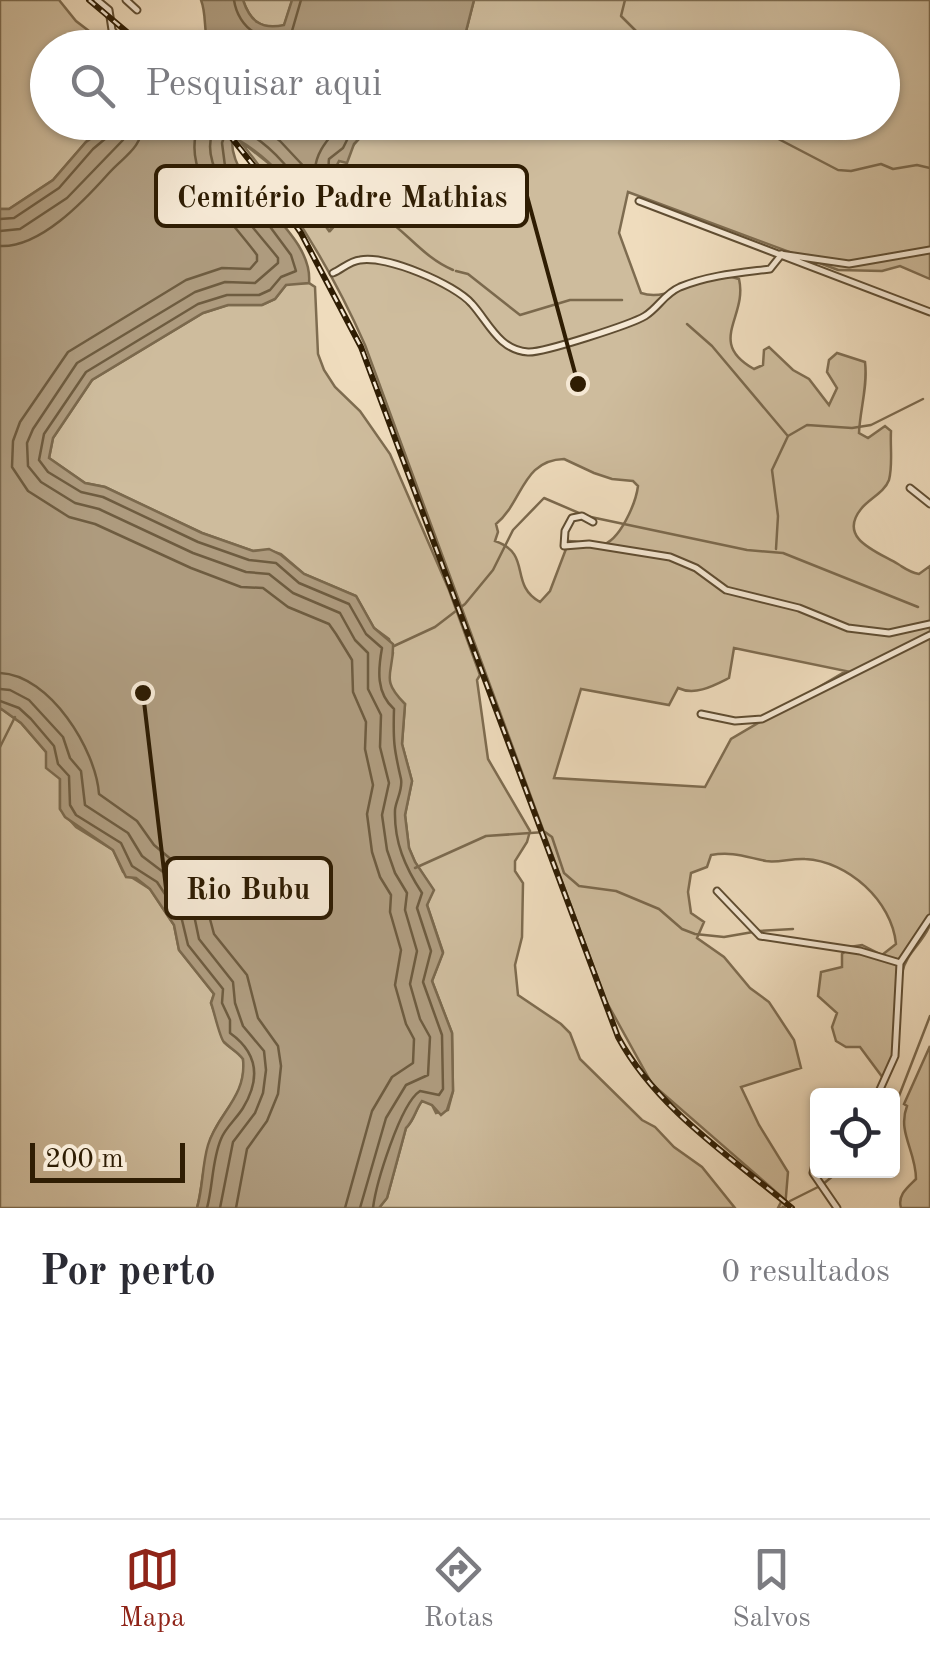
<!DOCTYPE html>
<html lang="pt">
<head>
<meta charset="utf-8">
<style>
	:root { --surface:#fff; --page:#f7f7f7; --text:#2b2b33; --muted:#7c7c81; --line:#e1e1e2; --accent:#8f2418 }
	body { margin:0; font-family:"Old Standard TT",serif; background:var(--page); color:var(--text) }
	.controls { position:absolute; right:30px; bottom:30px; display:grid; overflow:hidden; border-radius:10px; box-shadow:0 2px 8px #0004 }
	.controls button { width:90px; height:90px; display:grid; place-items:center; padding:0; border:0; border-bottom:2px solid var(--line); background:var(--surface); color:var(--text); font:50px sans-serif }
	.scale { position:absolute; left:30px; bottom:25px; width:155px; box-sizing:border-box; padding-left:10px; border:5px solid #2f1d03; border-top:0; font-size:28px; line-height:35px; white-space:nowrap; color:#2f1d03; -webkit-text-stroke:8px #f5e8d4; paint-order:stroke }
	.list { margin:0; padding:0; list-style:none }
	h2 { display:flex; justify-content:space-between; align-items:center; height:130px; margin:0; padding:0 40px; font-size:42px }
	h2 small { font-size:32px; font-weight:400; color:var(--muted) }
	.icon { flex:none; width:55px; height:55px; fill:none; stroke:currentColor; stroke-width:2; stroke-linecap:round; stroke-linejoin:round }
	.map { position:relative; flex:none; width:930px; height:1208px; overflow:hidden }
	.search { position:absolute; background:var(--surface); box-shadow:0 2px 8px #0004; left:30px; right:30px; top:30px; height:110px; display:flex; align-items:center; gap:25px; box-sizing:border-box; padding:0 35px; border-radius:55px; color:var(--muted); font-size:38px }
	.sheet { height:310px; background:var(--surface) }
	nav { display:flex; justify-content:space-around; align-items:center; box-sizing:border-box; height:140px; border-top:2px solid var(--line); background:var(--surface); font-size:28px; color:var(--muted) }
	nav a { display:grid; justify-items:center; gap:5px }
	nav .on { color:var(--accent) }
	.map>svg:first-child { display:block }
</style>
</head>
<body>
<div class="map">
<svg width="930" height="1208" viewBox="0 0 930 1208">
	<rect width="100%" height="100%" fill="#efdcbd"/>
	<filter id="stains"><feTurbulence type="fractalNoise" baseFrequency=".002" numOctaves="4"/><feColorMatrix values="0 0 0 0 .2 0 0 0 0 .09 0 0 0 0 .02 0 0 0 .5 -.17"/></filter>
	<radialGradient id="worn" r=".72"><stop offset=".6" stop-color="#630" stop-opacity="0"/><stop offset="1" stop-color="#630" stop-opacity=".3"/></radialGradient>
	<path fill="#cebc9d" stroke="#7e6c50" stroke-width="2.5" fill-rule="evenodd" d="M0 0H59L76 21 110 47 48 48V122L113 123 86 142 53 180 9 209H0Z
		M243 0H292V1L284 26C261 30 250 21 243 0Z
		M474 0H930V279L900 266 882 271 838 270 628 192 619 233 641 293C673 304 706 266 739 279 748 317 706 342 754 369L763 365 764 350 769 347 793 370 809 379 829 405 837 388 827 372 829 360 837 353 865 362C868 386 860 409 859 433L868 438 885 426 891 431C890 447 893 465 889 480 884 493 870 498 861 509 837 539 878 552 898 564 906 569 909 572 919 574L930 566V925C923 943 906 953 902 973 894 1010 903 1046 886 1082L860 1047H846L836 1041 832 1027 837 1013 818 996 821 972 842 967V954L850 947 862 945 882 955 896 944C892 901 848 861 805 859 792 858 778 863 766 861 746 857 732 851 711 855L707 867 691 873 688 892 691 913 704 922 697 938 724 957 750 988 769 1002 794 1040 801 1068 741 1087 759 1125 788 1172 785 1208H778L783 1198 652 1084 606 1001 365 345C332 270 290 202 238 139L282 174 315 225 324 224 330 231C344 218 350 182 337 165L339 161 368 129 366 123 882 122V48L462 47ZM564 459 594 473 612 479 633 481 638 486C636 502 620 542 601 545 592 546 579 541 569 541L550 591 540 602C508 584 533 554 495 541L498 532 496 524C523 502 522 460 564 459ZM734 648 846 671 731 739 705 787 554 778 581 689 669 705 678 688C695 696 713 686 729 678Z
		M292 283H309L315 287 318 354 324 370 335 387 360 411 390 454 449 590 480 675 477 680 488 759 530 831 527 842 515 861V871L523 883 522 937 515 965 518 995 561 1024 570 1033 580 1059 642 1120 655 1127 674 1147 702 1167 735 1208H379L387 1198 406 1128C415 1120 415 1110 422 1100L432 1105 436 1113 448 1110 453 1091 452 1033 432 981 443 952 427 905 433 890 415 862 409 848 405 815 412 781 402 744 405 704 394 696 390 684 389 663 393 653 389 639 374 628 356 596 304 574 281 554 269 550 253 551 202 533 105 487 85 483 49 458 53 438 92 380 203 313 228 305H262L275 299 286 285Z
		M0 708 21 723 46 752 60 779V809L76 827 113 850 123 872 150 889 174 925 179 950 214 994 211 1003C214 1010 222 1040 224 1042 231 1049 237 1051 243 1059 247 1098 222 1108 211 1138 203 1160 203 1185 197 1208H0Z
		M930 1046V1208H901C897 1195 908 1187 916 1179 916 1151 897 1132 907 1106L904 1104Z"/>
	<path fill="#ae9b7e" stroke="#7b694d" stroke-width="2.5" d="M201 0H243C250 21 261 30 284 25L292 0H474L462 47 209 48C203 32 207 15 201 0Z
		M113 123 366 122 368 129 354 144 347 163 339 161 337 165 344 173C344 193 345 218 329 231L324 224 315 225C300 190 268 157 237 139L232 142C233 193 314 232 309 283L286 285 275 299 262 305H228L203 313 92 380 53 438 49 458 85 483 105 487 202 533 253 551 269 549 281 555 304 574 356 596 374 628 393 644C394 675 379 678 405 704L402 744 412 781 405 815 409 848 415 862 434 890 427 905 443 953 432 981 452 1033 453 1091 447 1110 441 1115 432 1105 422 1101C415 1111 414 1120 406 1128L387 1198 379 1208H197C203 1188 202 1165 208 1145 217 1114 247 1097 243 1059 237 1051 231 1049 224 1042 220 1039 214 1011 211 1003L214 994 179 950 174 925 150 889 136 878 126 877 113 850 65 817 60 809V779L46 768V752L21 723 0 708V209H9L53 180 86 142Z"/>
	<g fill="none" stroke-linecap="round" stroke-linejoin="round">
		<path stroke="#6e5c40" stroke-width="2.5" d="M234 0C238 28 265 48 292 31L301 0
			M200 122C177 172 230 218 257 255V261L250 269 222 268 186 280 68 352 20 422 13 441 12 467 28 491 69 517 95 524 191 568 241 587 263 588 288 607 329 624 336 634 352 660 353 692 366 722 365 749 373 785 367 814 372 852 380 877 391 895 390 912 401 950 395 985 406 1024 414 1039 413 1063 392 1077 372 1111 345 1208
			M220 122C184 158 255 228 278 258V263L255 283 225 282 195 292 77 363 33 429 27 443 28 466 41 482 75 503 99 509 193 553 246 572 269 574 293 593 340 613 355 640 368 653V689L381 715 380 747 389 783 382 815 387 850 395 873 407 893 405 910 417 951 410 984 420 1019 430 1037 428 1075 406 1085 386 1118 360 1208
			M255 122 280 141 310 173 315 170C316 150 330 138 342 122
			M356 122 343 148 329 159C326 178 341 197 325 214L320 212C298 180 275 145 240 129L225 134 222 143 225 166 291 255 296 271 281 277 270 290 259 295H227L198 304 86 372 44 434 39 460 48 472 81 492 103 497 198 542 249 560 276 563 299 583 349 604 366 634 382 648C378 670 376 693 394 709 393 741 394 749 401 779 403 790 396 800 395 810 394 842 405 867 422 893L417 908 431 951 423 982 442 1035 443 1089 439 1095 420 1091C400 1104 376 1184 373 1208
			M0 219 14 218 59 188 93 149 112 133 115 122
			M0 231 20 229 67 198 123 140 128 122
			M0 246C40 248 84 201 109 173 124 156 142 149 143 122
			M0 673C50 675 96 750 99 794L137 821 154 845 179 866 207 908 214 934 247 975 258 1018 278 1046 281 1066 278 1094 267 1121 247 1149 236 1208
			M0 689 10 690 29 700 63 737 70 758 81 771 85 805 128 833 142 856 167 875 194 915 199 939 233 982 235 1003 243 1026 264 1051 266 1070 263 1093 255 1113 233 1142 220 1208
			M0 701 19 708 31 719 54 746 58 764 69 776 70 805 76 815 121 843 132 866 157 882 182 920 188 945 223 989 222 1003 230 1020V1033C258 1053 261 1078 243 1108 237 1118 225 1128 221 1139 212 1160 213 1186 207 1208"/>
		<path stroke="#7b694d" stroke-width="2.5" d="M625 0 621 16 653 48
			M746 122 838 170 851 171 881 164 893 169 917 165 930 168
			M340 193C352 208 367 207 382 216 407 232 424 258 453 270
			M456 271 468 274 520 315 570 300H622
			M687 324 712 346 787 435
			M776 549 778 516 772 470 788 436 807 425 852 428 871 425 923 399
			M394 646 435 627 465 604 493 570 513 530 544 498 586 516 747 550 783 553 918 607
			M0 747 15 717
			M415 868 486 836 545 832 552 837 564 873 579 886 616 891 659 909 682 929 695 934 724 937 753 932
			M759 931 793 929
			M892 1114 930 1016
			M822 1185 840 1170
			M790 1201 818 1187
			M783 1208V1207"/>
		<defs>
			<path id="minor" d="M97 0 109 10 112 30 126 48
				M126 0 137 10
				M639 201 930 312
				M780 254 849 264 930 250
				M333 273C342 269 350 261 360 260 386 255 455 284 472 304 489 323 499 350 528 352 543 353 632 324 645 316 659 307 664 294 680 287 710 275 738 273 770 269L782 254
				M910 488 930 504
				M593 522 582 516 572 518 565 531 564 546 589 544 670 557 696 568 726 590 799 608 848 628 889 633 930 624
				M701 714 735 721 762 719 930 635
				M717 891 760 936 860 951 900 963
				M877 1096 895 1056 900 963 930 918
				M818 1151 813 1173 837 1208"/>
		</defs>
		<use href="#minor" stroke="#5f4d32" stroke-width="9"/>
		<use href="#minor" stroke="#f5e8d4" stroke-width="5"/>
		<defs>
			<path id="rail" d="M89 0 146 48
				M219 122 265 180 301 233 361 347 618 1037C657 1109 730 1156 792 1208"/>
		</defs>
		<use href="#rail" stroke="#2f1d03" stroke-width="6"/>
		<use href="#rail" stroke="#f5e8d4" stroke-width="2.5" stroke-dasharray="8" stroke-linecap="butt"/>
	</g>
	<path fill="none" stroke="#2f1d03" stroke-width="4" d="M578 384L527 196M143 693L166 888"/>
	<g fill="#2f1d03" stroke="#f5e8d4" stroke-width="4">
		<circle cx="578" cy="384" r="10"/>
		<circle cx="143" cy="693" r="10"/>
	</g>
	<g fill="#f5e8d4" stroke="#2f1d03" stroke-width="4">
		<rect x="156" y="166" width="371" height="60" rx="10"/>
		<rect x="166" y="858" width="165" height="60" rx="10"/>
	</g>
	<g font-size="30" text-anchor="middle" font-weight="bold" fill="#2f1d03">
		<text x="342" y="207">Cemitério Padre Mathias</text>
		<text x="248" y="899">Rio Bubu</text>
	</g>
	<rect width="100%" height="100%" filter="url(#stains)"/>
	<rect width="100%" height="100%" fill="url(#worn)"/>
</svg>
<div class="controls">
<button><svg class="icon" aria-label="locate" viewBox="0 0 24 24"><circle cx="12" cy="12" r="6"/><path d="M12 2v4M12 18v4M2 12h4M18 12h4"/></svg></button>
</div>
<div class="scale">200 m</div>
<div class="search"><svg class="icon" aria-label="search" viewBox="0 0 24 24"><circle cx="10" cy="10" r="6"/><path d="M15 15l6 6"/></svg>Pesquisar aqui</div>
</div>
<section class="sheet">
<h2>Por perto<small>0 resultados</small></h2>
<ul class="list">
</ul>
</section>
<nav>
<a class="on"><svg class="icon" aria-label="map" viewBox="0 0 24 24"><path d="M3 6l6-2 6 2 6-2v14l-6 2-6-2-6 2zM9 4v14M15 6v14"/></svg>Mapa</a>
<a><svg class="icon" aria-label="directions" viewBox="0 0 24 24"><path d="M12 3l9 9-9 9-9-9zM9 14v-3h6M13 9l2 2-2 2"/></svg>Rotas</a>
<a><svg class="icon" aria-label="saved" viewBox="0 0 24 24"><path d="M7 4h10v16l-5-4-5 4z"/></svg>Salvos</a>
</nav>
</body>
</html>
